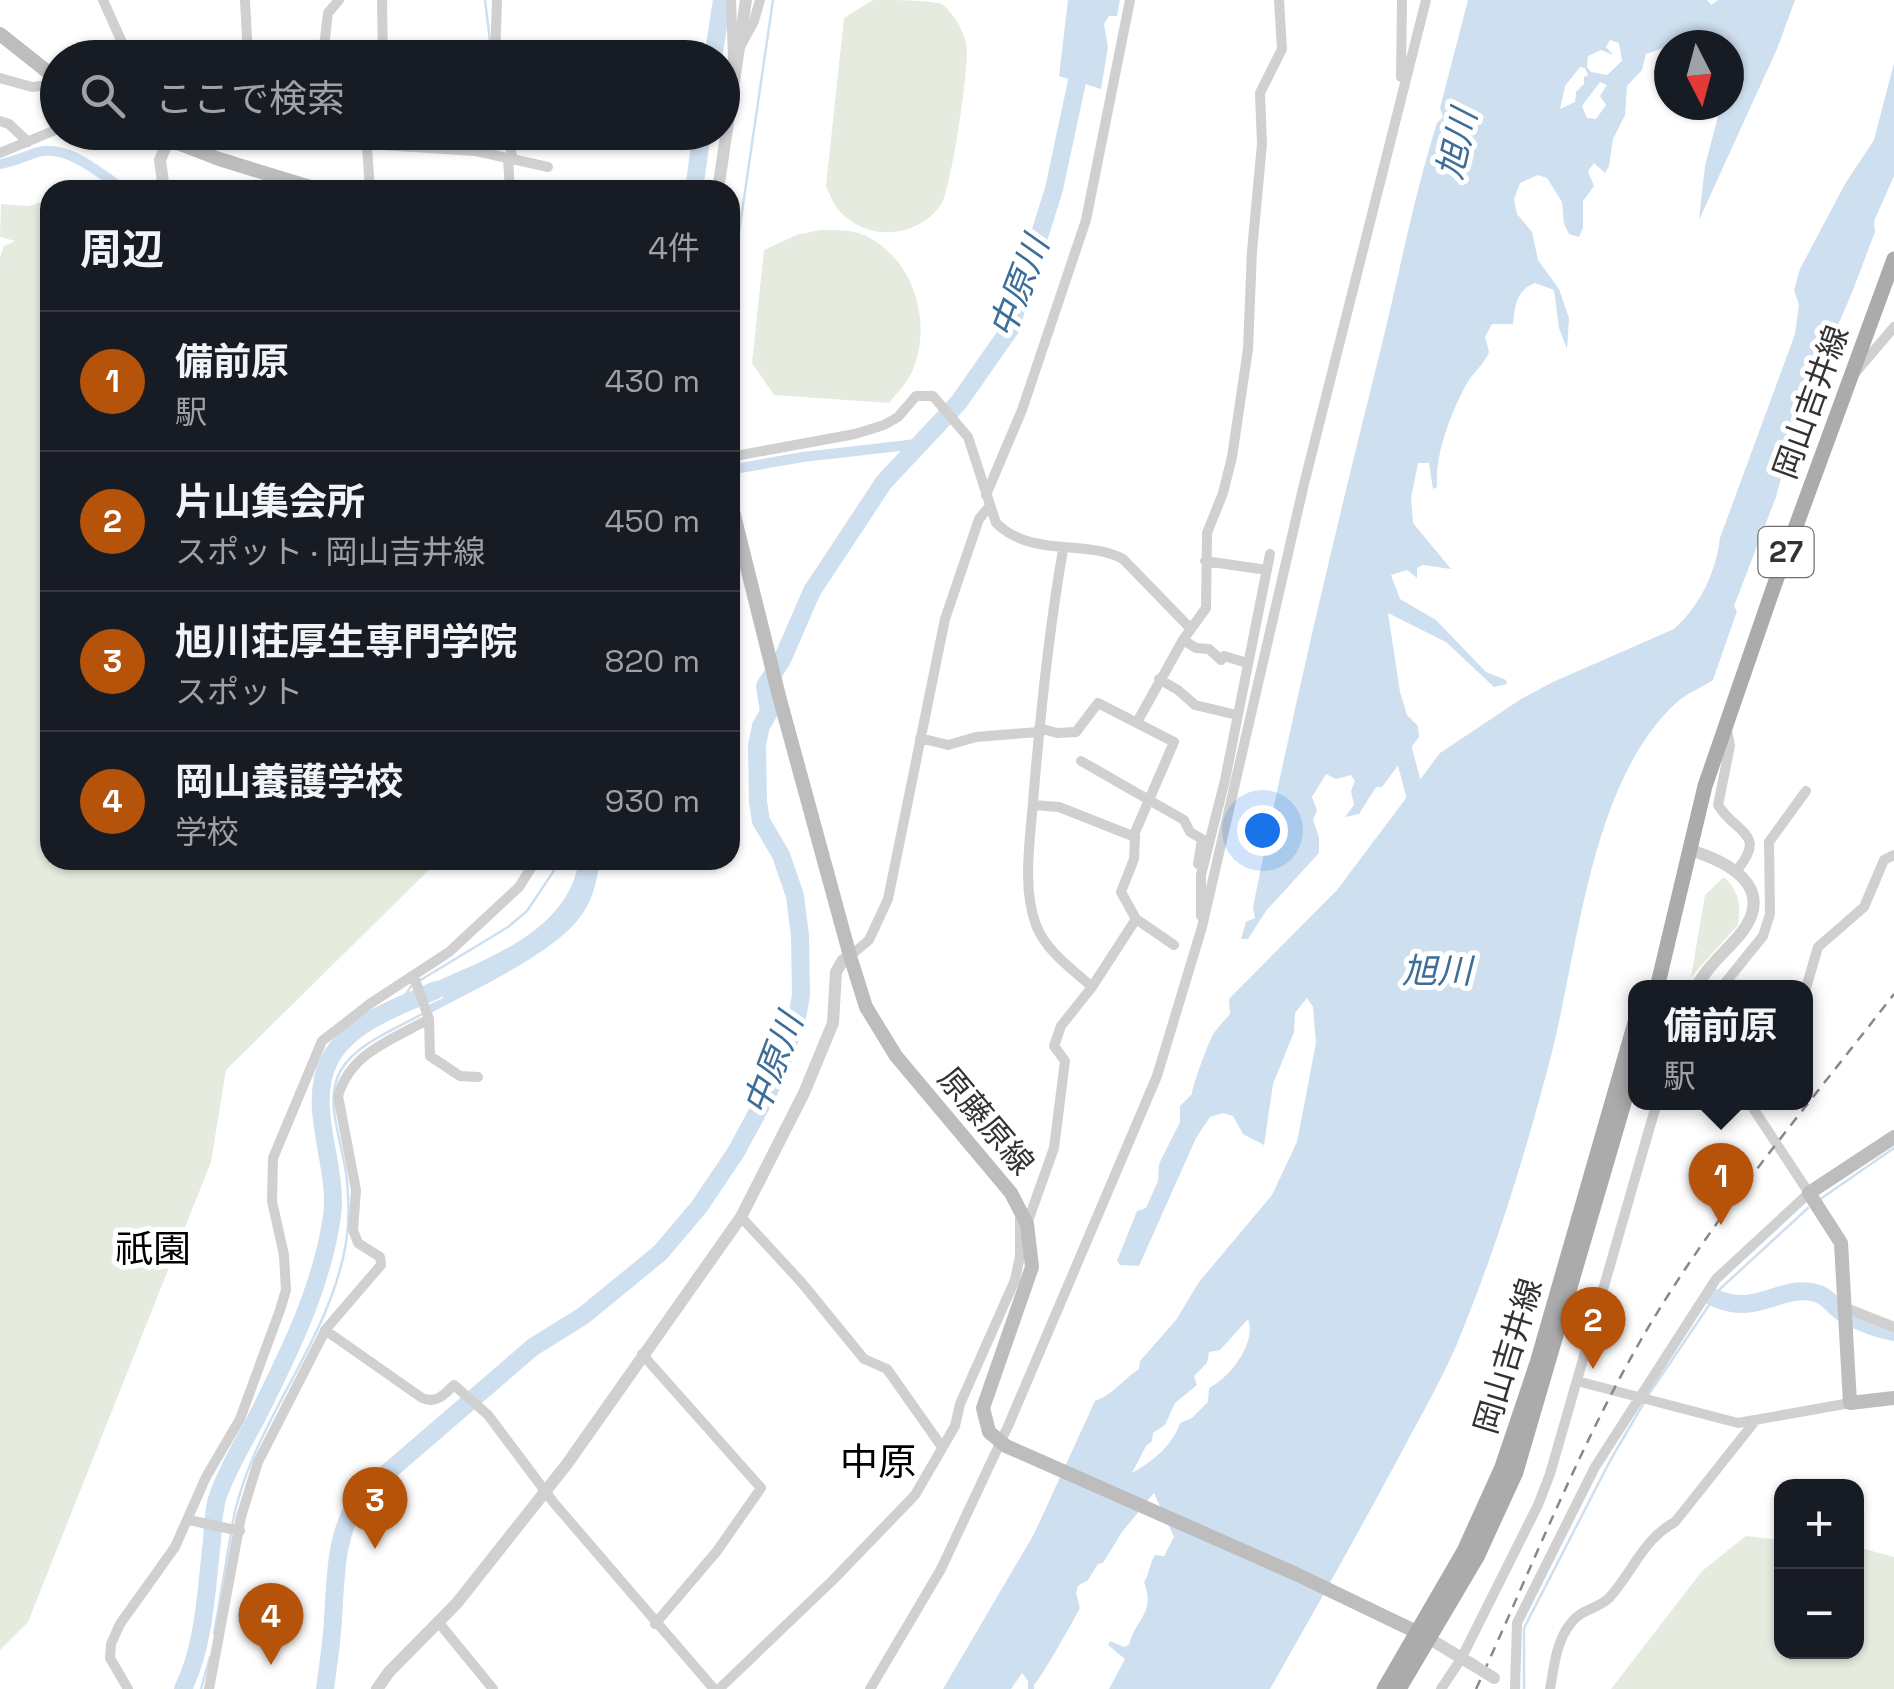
<!DOCTYPE html>
<html lang="ja">
<head>
<meta charset="utf-8">
<style>
	:root { --surface:#171b24; --page:#20242c; --text:#f1f3f6; --muted:#9ea1a6; --line:#363941; --accent:#b45309 }
	body { margin:0; font-family:"Space Grotesk","Noto Sans JP",sans-serif; background:var(--page); color:var(--text) }
	.controls { position:absolute; right:30px; bottom:30px; display:grid; overflow:hidden; border-radius:20px; box-shadow:0 2px 8px #0004 }
	.controls button { width:90px; height:90px; display:grid; place-items:center; padding:0; border:0; border-bottom:2px solid var(--line); background:var(--surface); color:var(--text); font:50px sans-serif }
	.compass { position:absolute; left:1654px; top:30px; width:90px; height:90px; border-radius:50%; background:var(--surface); box-shadow:0 2px 8px #0004; rotate:174deg }
	.you { position:absolute; left:1262px; top:830px; width:35px; height:35px; margin:-25px; border:8px solid #fff; border-radius:50%; background:#1a73e8; box-shadow:0 0 0 15px #1a73e833 }
	.badge { display:grid; place-items:center; width:65px; height:65px; border-radius:50%; background:var(--accent); color:#fff; font-size:32px; font-weight:700 }
	.pin { position:absolute; translate:-50% -82px; filter:drop-shadow(0 2px 5px #0008) }
	.pin::after { content:''; position:absolute; top:52px; width:35px; height:30px; background:inherit; clip-path:polygon(0 0,100% 0,50% 100%) }
	.popup { position:absolute; left:1628px; top:980px; width:185px; height:130px; box-sizing:border-box; display:grid; place-content:center; border-radius:20px; background:var(--surface); filter:drop-shadow(0 2px 8px #0005); font-size:32px; white-space:nowrap; color:var(--muted) }
	.popup b { font-size:38px; color:var(--text) }
	.popup::after { content:''; position:absolute; left:50%; top:100%; margin-left:-20px; border:20px solid transparent; border-top-color:var(--surface) }
	.list { margin:0; padding:0; list-style:none }
	h2 { display:flex; justify-content:space-between; align-items:center; height:130px; margin:0; padding:0 40px; font-size:42px }
	h2 small { font-size:32px; font-weight:400; color:var(--muted) }
	.list li { display:grid; grid-template-columns:65px 1fr auto; gap:30px; align-items:center; box-sizing:border-box; height:140px; padding:0 40px; border-top:2px solid var(--line) }
	.list b { display:block; font-size:38px; white-space:nowrap }
	.list p { margin:0; font-size:32px; white-space:nowrap; color:var(--muted) }
	.list em { font-size:32px; font-style:normal; color:var(--muted) }
	.icon { flex:none; width:55px; height:55px; fill:none; stroke:currentColor; stroke-width:2; stroke-linecap:round; stroke-linejoin:round }
	.map { position:relative; flex:none; width:1894px; height:1689px; overflow:hidden }
	.search { position:absolute; background:var(--surface); box-shadow:0 2px 8px #0004; left:40px; top:40px; width:700px; height:110px; display:flex; align-items:center; gap:25px; box-sizing:border-box; padding:0 35px; border-radius:55px; color:var(--muted); font-size:38px }
	.panel { position:absolute; background:var(--surface); box-shadow:0 2px 8px #0004; left:40px; top:180px; width:700px; height:690px; border-radius:30px }
	.map>svg:first-child { display:block }
</style>
</head>
<body>
<div class="map">
<svg width="1894" height="1689" viewBox="0 0 1894 1689">
	<rect width="100%" height="100%" fill="#fff"/>
	<path fill="#e5ecdf" d="M873 0C889 0 930 0 942 4 953 12 963 30 966 43 971 60 951 188 942 203 922 235 875 242 847 218 836 210 831 198 826 186L844 18Z
		M46 201 50 202V860H439L226 1070 211 1162 28 1622 0 1650V257L4 246 15 241 0 237 1 204 28 206Z
		M820 230C835 230 852 229 866 236 915 260 933 324 912 372 907 383 897 393 889 403L774 395 752 363 764 250 796 235Z
		M1724 877C1739 891 1741 905 1738 925L1691 977 1705 895Z
		M1746 1536 1781 1540 1782 1652H1856L1857 1547 1894 1557V1689H1611L1702 1571Z"/>
	<path fill="#cedfef" fill-rule="evenodd" d="M1068 0H1120L1117 16H1109L1104 24 1108 47 1101 89 1059 76Z
		M1468 0H1707L1711 5 1718 0H1795L1777 49 1699 220 1705 166 1721 105H1729V45H1669V67L1659 75 1656 71 1661 66 1663 48 1646 54 1642 70 1627 86 1625 115 1613 139 1609 166 1605 173 1594 163 1588 171 1594 186 1583 201V228L1579 237 1569 234 1564 224 1562 202 1547 178 1538 175 1520 183 1514 199 1517 214 1532 232 1538 260 1559 289 1569 318 1567 349 1559 328 1554 290 1535 283C1516 290 1515 306 1513 324H1492L1485 337 1489 352C1484 365 1472 373 1466 385 1450 415 1435 454 1437 487L1433 489 1429 463H1418L1411 498 1413 523 1451 569 1423 565 1417 568V578L1407 570 1391 575 1400 599 1436 620 1486 672 1506 680 1507 684 1494 687 1446 642 1388 613 1400 692 1407 715 1418 726 1419 737 1382 787H1376L1359 814 1345 817 1354 805 1351 791 1355 781 1351 775 1336 779 1326 774 1312 797 1317 810 1313 820 1319 837V853L1266 911 1248 939H1241L1246 922 1255 918 1253 907C1291 718 1335 531 1382 344 1400 270 1414 196 1437 123L1443 117 1440 108ZM1610 40 1619 43 1622 61 1607 75 1591 72 1587 67 1588 56 1601 50 1613 55 1606 47ZM1580 67 1585 68 1588 75 1584 77V84L1576 92 1575 102 1560 109 1565 86ZM1600 82 1607 85 1600 96 1606 105 1596 119 1587 118 1582 106Z
		M1894 63V176L1874 221 1875 232 1851 295 1796 422 1776 497 1734 606 1737 611 1713 680C1701 688 1685 694 1675 704 1590 784 1579 947 1551 1056 1527 1148 1499 1240 1463 1329 1446 1373 1421 1415 1399 1457 1357 1535 1314 1612 1270 1689H1109L1125 1659 1108 1645 1110 1641 1124 1647 1129 1645C1135 1619 1156 1614 1144 1582 1150 1573 1149 1564 1155 1555L1164 1556 1174 1537 1154 1493 1122 1532 1103 1563 1098 1564 1088 1580 1078 1586 1076 1593 1080 1608C1073 1621 1041 1679 1034 1685V1689H1028V1681L1022 1673 1011 1689H943L1034 1534 1095 1401C1113 1395 1123 1379 1139 1369L1140 1361 1176 1320 1199 1282 1272 1195 1297 1142 1316 1043 1313 1007 1307 998 1295 1013 1294 1032 1273 1084 1264 1145 1243 1134 1233 1116 1223 1113 1210 1117 1196 1138 1139 1266 1120 1265 1117 1261 1137 1211 1146 1208 1158 1181 1159 1164 1180 1122V1106L1192 1094C1192 1087 1209 1040 1214 1033 1218 1027 1225 1020 1230 1014L1229 999 1337 890 1440 753 1521 699 1553 682 1674 629C1700 606 1716 572 1720 538L1795 334 1799 305 1794 290 1800 269 1845 184 1874 140ZM1248 1319C1257 1344 1229 1378 1209 1388L1208 1402 1192 1418 1180 1423C1173 1445 1152 1462 1132 1473L1146 1446 1152 1441 1153 1433 1165 1425 1175 1403 1197 1385 1194 1376 1207 1363 1209 1352 1220 1350Z
		M579 860H600C597 879 594 896 583 913 558 952 473 990 431 1013L428 1005 443 998V995L426 1001 422 988C482 960 568 934 579 860Z"/>
	<g fill="none" stroke-linecap="round" stroke-linejoin="round">
		<path stroke="#cedfef" stroke-width="2.5" d="M485 0 490 41
			M730 294 773 0
			M419 981 508 927 527 911 561 860
			M396 1008 412 985
			M1819 1200 1894 1148
			M1649 1394 1720 1289 1808 1208
			M232 1526C250 1424 329 1345 346 1243 349 1224 349 1201 347 1182 345 1148 322 1101 341 1070 357 1043 396 1029 422 1014
			M214 1634 231 1534
			M201 1689 210 1657
			M1524 1689V1628L1611 1459 1645 1401"/>
		<path stroke="#cedfef" stroke-width="10" d="M0 164C14 162 25 156 38 152 69 144 101 175 125 190
			M730 473 740 468 803 457 917 444"/>
		<path stroke="#cedfef" stroke-width="18" d="M713 58 722 0
			M694 190 702 132
			M1399 734 1419 810
			M1713 1297C1758 1319 1782 1281 1819 1294 1828 1297 1835 1308 1843 1313 1859 1322 1876 1329 1894 1332
			M183 1689C205 1644 206 1590 212 1541 213 1527 213 1510 218 1496 227 1470 242 1445 255 1421 287 1357 322 1288 332 1216 339 1165 305 1107 330 1059 350 1022 400 1006 436 990
			M325 1689C328 1666 332 1642 333 1618 336 1574 335 1536 359 1497L533 1347 583 1316 660 1253 699 1207 736 1152 777 1076 797 1018 801 995 800 936 795 896 781 855 761 821 758 802 757 745 761 726 769 712 765 686 782 660 812 591 884 482 959 402 1010 329 1054 189 1082 58"/>
		<path stroke="#d0d0d0" stroke-width="10" d="M103 0 129 58
			M245 0 248 58
			M382 0 383 58
			M731 0 733 60
			M741 45 754 21 760 0
			M312 58 324 47 328 13 339 0
			M495 58 497 0
			M1401 77 1402 0
			M0 78 32 87 58 84
			M0 121 9 124 28 142
			M347 132 365 144 476 151 548 167
			M366 132 370 190
			M507 132 513 160
			M0 153 58 129
			M508 159 510 190
			M1855 373 1894 327
			M730 457 855 434 884 425 898 417 916 396H933L968 437 996 523C1032 558 1086 539 1123 559L1190 628
			M986 495 1022 410 1086 220 1130 0
			M1063 550C1048 634 1040 717 1033 802 1030 842 1022 887 1036 925 1046 951 1071 968 1092 987
			M1205 561 1267 570
			M1183 640 1196 648 1209 649 1221 660 1224 656 1247 663
			M1159 679 1178 690 1195 705 1237 715
			M1137 722 1183 640 1206 608 1207 533 1223 493 1232 457 1248 349 1252 251 1262 144 1260 93 1282 49 1279 0
			M1039 728 1057 733 1076 732 1098 703 1174 742 1133 837
			M1727 730 1730 746 1718 805C1736 834 1767 833 1738 869
			M920 738 948 745 976 737 1038 732
			M1081 761 1184 820 1190 832 1202 839 1198 864
			M1033 805 1059 807 1135 837 1134 859 1121 892 1136 919 1174 945
			M1201 916V875L1225 780 1270 554
			M850 956 869 940 888 899 945 619 979 519 989 507
			M414 977 429 1019 430 1056 460 1076 478 1077
			M1721 988 1763 936 1770 914 1769 842 1806 791
			M1806 988 1818 947 1864 907 1884 860 1894 855
			M741 1217 802 1283 864 1359 887 1369 942 1447
			M1027 1224 1054 1148 1065 1061 1054 1046 1061 1026 1092 987 1136 919
			M1846 1308 1894 1327
			M325 1330 422 1398C436 1404 444 1395 454 1385L488 1415 554 1503 714 1689
			M642 1354 761 1488 717 1551 655 1624
			M1577 1381 1738 1423 1850 1403
			M189 1520 240 1531
			M439 1623 493 1689
			M1465 1651 1538 1505 1550 1474 1657 1102
			M128 1689 110 1658 111 1644 120 1624 175 1547 206 1477 240 1419 280 1310 286 1290 284 1255 272 1201 273 1158 322 1041 371 1003 449 952 519 887 536 860
			M209 1689 241 1517 258 1462 326 1329 381 1265 380 1257 358 1243 353 1230 356 1190 338 1096C351 1052 392 1040 429 1019
			M719 1689 833 1580 915 1495 955 1426 960 1404 1015 1280 1020 1256V1213
			M870 1689 941 1569 1009 1424 1157 1076 1202 927 1304 484 1426 0
			M1441 1689 1457 1665
			M1515 1689 1517 1623 1595 1467 1716 1279 1809 1193 1749 1102
			M1550 1689C1554 1667 1556 1641 1571 1623 1581 1609 1598 1609 1609 1598 1632 1573 1643 1539 1675 1522L1756 1420"/>
		<path stroke="#d0d0d0" stroke-width="12" d="M164 190 160 160 168 141
			M718 190 746 0
			M1690 850C1726 861 1777 886 1742 932 1727 951 1707 966 1696 988
			M1430 1639 1473 1665
			M377 1689 389 1672 457 1603 567 1464 741 1217 804 1093 833 1023 836 972 843 960 850 956"/>
		<path stroke="#bdbdbd" stroke-width="14" d="M0 34 58 80
			M149 132 219 159 320 190
			M730 499 779 696 850 956 866 1007 896 1056 1011 1193 1027 1224 1032 1267 983 1408 989 1432 1006 1446 1296 1574 1425 1636
			M1894 1137 1809 1193 1841 1243 1850 1403 1894 1398"/>
		<path stroke="#ababab" stroke-width="15" d="M1657 988 1705 786 1774 586 1894 259
			M1384 1689 1464 1551 1502 1467 1537 1363 1636 1019
			M1399 1689 1477 1557 1516 1472 1636 1062"/>
		<path stroke="#888" stroke-width="2.5" stroke-dasharray="10 8" stroke-linecap="butt" d="M1476 1689C1529 1574 1576 1454 1638 1345 1710 1219 1806 1108 1894 994"/>
		<path stroke="#d0d0d0" stroke-width="12" d="M1473 1665 1494 1678"/>
	</g>
	<g text-anchor="middle" stroke-width="10" stroke-linejoin="round" paint-order="stroke">
		<rect fill="#fff" stroke="#707070" stroke-width="2.5" x="1758.5" y="527" width="55" height="50" rx="8"/>
		<g font-size="30" font-weight="bold" fill="#333">
			<text x="1786" y="562">27</text>
		</g>
		<g font-size="32" fill="#333" stroke="#fff">
			<text transform="translate(1811 402) rotate(-70)" y="11">岡山吉井線</text>
			<text transform="translate(986 1121) rotate(50)" y="11">原藤原線</text>
			<text transform="translate(1508 1356) rotate(-73)" y="11">岡山吉井線</text>
		</g>
		<g font-size="35" font-style="italic" fill="#3d6d99" stroke="#fff">
			<text transform="translate(1457 144) rotate(-77)" y="12">旭川</text>
			<text transform="translate(1019 287) rotate(-69)" y="12">中原川</text>
			<text x="1437" y="983">旭川</text>
			<text transform="translate(773 1064) rotate(-69)" y="12">中原川</text>
		</g>
		<g font-size="38" fill="#000" stroke="#fff">
			<text x="153" y="1262">祇園</text>
			<text x="878" y="1475">中原</text>
		</g>
	</g>
</svg>
<div class="controls">
<button>+</button>
<button>−</button>
</div>
<svg class="compass" viewBox="-18 -18 36 36"><path d="M0-13l5 13h-10z" fill="#e53935"/><path d="M0 13l5-13h-10z" fill="#9ea1a6"/></svg>
<div class="you"></div>
<div class="pin badge" style="left:1721px;top:1225px">1</div>
<div class="popup"><b>備前原</b>駅</div>
<div class="pin badge" style="left:1593px;top:1369px">2</div>
<div class="pin badge" style="left:375px;top:1549px">3</div>
<div class="pin badge" style="left:271px;top:1665px">4</div>
<div class="search"><svg class="icon" aria-label="search" viewBox="0 0 24 24"><circle cx="10" cy="10" r="6"/><path d="M15 15l6 6"/></svg>ここで検索</div>
<section class="panel">
<h2>周辺<small>4件</small></h2>
<ul class="list">
<li><span class="badge">1</span><div><b>備前原</b><p>駅</p></div><em>430 m</em></li>
<li><span class="badge">2</span><div><b>片山集会所</b><p>スポット · 岡山吉井線</p></div><em>450 m</em></li>
<li><span class="badge">3</span><div><b>旭川荘厚生専門学院</b><p>スポット</p></div><em>820 m</em></li>
<li><span class="badge">4</span><div><b>岡山養護学校</b><p>学校</p></div><em>930 m</em></li>
</ul>
</section>
</div>
</body>
</html>
